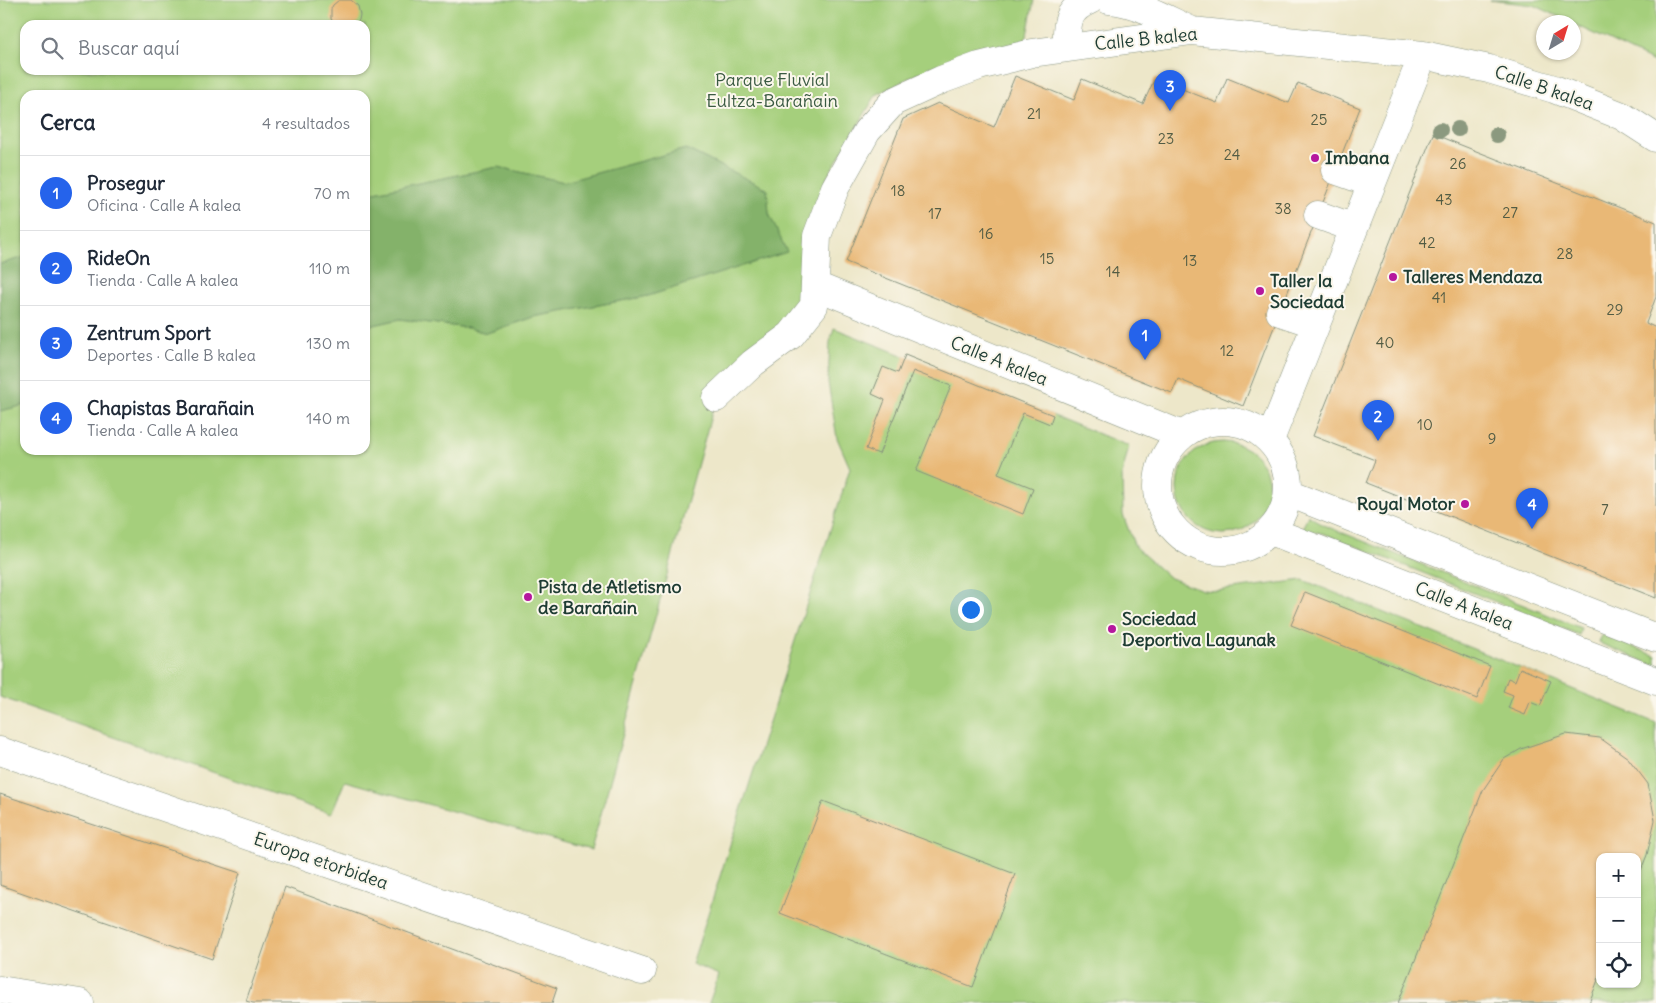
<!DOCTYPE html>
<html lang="es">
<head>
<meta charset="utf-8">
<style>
	:root { --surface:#fff; --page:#f2f2f3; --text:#1f2937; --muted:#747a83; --line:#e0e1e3; --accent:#2563eb }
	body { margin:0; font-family:Delius,sans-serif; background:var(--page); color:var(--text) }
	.controls { position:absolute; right:15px; bottom:15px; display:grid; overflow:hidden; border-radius:10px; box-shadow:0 1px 4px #0004 }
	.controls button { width:45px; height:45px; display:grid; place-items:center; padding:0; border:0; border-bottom:1px solid var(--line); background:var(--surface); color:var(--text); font:25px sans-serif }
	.compass { position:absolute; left:1536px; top:15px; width:45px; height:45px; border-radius:50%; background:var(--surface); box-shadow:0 1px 4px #0004; rotate:38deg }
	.you { position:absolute; left:970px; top:609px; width:18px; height:18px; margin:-12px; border:4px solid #fff; border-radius:50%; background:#1a73e8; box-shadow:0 0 0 8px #1a73e833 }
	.badge { display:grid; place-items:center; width:32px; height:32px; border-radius:50%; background:var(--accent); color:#fff; font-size:16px; font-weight:700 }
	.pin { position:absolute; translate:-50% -41px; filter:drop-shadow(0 1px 2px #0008) }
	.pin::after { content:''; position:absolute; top:26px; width:18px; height:15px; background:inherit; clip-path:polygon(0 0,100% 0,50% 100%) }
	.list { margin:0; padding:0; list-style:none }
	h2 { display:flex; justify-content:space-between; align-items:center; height:65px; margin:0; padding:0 20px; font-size:21px }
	h2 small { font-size:16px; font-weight:400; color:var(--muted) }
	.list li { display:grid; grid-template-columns:32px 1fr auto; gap:15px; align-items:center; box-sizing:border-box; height:75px; padding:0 20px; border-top:1px solid var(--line) }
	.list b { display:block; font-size:19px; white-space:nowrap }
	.list p { margin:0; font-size:16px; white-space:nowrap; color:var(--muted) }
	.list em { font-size:16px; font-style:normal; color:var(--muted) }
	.icon { flex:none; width:28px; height:28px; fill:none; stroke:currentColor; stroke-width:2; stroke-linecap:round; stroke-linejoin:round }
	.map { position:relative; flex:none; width:1656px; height:1003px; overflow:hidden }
	.search { position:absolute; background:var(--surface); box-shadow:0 1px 4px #0004; left:20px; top:20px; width:350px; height:55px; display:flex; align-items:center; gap:12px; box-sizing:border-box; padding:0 18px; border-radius:15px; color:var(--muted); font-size:19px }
	.panel { position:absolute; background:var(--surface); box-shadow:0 1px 4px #0004; left:20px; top:90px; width:350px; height:365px; border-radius:15px }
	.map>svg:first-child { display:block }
</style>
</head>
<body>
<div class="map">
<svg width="1656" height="1003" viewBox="0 0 1656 1003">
	<rect width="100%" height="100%" fill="#fbf7ec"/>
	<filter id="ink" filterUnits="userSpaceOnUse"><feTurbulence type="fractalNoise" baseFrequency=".02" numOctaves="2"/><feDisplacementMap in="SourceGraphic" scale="10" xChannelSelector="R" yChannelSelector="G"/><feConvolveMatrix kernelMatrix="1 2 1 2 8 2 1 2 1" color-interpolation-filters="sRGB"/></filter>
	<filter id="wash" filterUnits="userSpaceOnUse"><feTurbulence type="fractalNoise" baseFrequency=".0096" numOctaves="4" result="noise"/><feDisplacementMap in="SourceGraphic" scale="20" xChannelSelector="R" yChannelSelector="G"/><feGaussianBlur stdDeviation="1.12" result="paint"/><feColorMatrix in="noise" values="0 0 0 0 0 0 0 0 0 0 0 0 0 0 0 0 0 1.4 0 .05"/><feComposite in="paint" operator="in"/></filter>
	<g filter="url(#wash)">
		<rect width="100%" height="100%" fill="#ede7c9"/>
		<path fill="#a5cf7b" stroke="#628658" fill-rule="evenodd" d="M0 0H1034L1026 40 917 74 876 95 827 177 816 286 791 335 716 398 591 850 345 781 331 814 0 697V411L25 405V450H365V327L400 319 468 328 487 333 533 317 648 296 786 252 769 214 766 189 686 149 564 182 498 167 365 194V95H25V257L0 264ZM25 25H365V70H25Z
			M1490 0H1656V63L1534 5Z
			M834 328 1129 446 1122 474 1123 515 1135 547 1170 578 1203 590 1217 591 1303 580 1656 723V1003H709L719 975 692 964 850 468 837 438 828 382 830 342ZM1600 857H1637V984H1600Z
			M1177 488a46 46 0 1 1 92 0a46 46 0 1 1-92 0Z
			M1308 515 1323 525 1581 628 1579 635 1325 534 1302 529Z
			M1602 635 1656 656V666L1599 643Z"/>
		<path fill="#84b26b" stroke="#527850" d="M686 149 767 189 769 214 787 252 648 296 533 317 487 333 468 328 400 319 365 327V194L498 167 564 182Z
			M25 257V405L0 411V264Z"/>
		<g id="blocks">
			<path fill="#e9b876" d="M339 0H351L358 6 360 15 359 20 355 25H336L334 23 331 19V9L333 5Z
				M1015 76 1074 100 1082 79 1143 104 1155 78 1217 103 1227 78 1289 103 1298 83 1360 108 1243 406 1178 379 1172 393 846 262 903 119 938 103 994 127Z
				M1433 134 1656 222V297L1646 323 1656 328V598L1366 483 1375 460 1313 436Z
				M905 355 1053 415 1050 424 1023 413 998 474 1033 488 1023 514 916 471 951 386 913 371 879 454 866 449 885 400 872 394 883 367 898 373Z
				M1305 592 1490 666 1477 699 1291 625Z
				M1520 668 1551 681 1540 706 1530 702 1525 715 1508 708 1513 695 1503 691 1508 678 1515 681Z
				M1566 734 1600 738 1628 758 1648 784 1655 820 1647 855 1637 880V857H1600V975L1589 1003H1398L1483 790 1504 759 1521 749Z
				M0 794 240 873 212 959 0 885Z
				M823 801 1015 874 973 987 780 913Z
				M285 887 557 988 552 1003H253L246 1001Z"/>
		</g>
	</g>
	<g filter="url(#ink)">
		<use href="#blocks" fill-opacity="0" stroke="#86927e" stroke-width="1"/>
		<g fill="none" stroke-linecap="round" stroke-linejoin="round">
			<defs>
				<path id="minor" d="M1109 0C1138 2 1166 19 1192 31
					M1067 48C1067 24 1065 11 1090 0
					M1335 170 1372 183
					M1318 215 1354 228
					M816 286 1182 435
					M1280 312 1316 324
					M716 398 753 363 791 335 814 306 817 236 835 188 867 131 893 102 941 80 979 66 1032 53 1192 31 1423 55 1489 69 1554 89 1622 116 1656 138
					M1158 486a65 65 0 1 1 130 0a65 65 0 1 1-130 0Z
					M1270 440 1423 55
					M1289 493 1656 638
					M1271 531 1656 681
					M0 751 642 971
					M0 990 80 1003"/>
			</defs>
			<use href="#minor" stroke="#86927e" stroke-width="29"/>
			<use href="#minor" stroke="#fff" stroke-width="28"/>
		</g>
		<g fill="#8b997f">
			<circle cx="1458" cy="129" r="8"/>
			<circle cx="1440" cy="130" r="8"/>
			<circle cx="1497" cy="135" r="8"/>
		</g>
	</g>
	<g fill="#b5179e" stroke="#fbf7ec" stroke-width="2">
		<circle cx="1315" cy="158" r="5"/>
		<circle cx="1393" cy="277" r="5"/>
		<circle cx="1260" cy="291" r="5"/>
		<circle cx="1465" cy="504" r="5"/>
		<circle cx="528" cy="597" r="5"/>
		<circle cx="1112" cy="629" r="5"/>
	</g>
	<g text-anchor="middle" stroke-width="4" stroke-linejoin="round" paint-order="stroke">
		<g font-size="15" fill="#525c44">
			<text x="1034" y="119">21</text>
			<text x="1319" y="125">25</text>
			<text x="1166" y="144">23</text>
			<text x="1232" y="160">24</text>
			<text x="1458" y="169">26</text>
			<text x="898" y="196">18</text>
			<text x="1444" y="205">43</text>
			<text x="1283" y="214">38</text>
			<text x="1510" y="218">27</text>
			<text x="935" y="219">17</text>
			<text x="986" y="239">16</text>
			<text x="1427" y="248">42</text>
			<text x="1565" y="259">28</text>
			<text x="1047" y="264">15</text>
			<text x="1190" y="266">13</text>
			<text x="1113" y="277">14</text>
			<text x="1439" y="303">41</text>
			<text x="1615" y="315">29</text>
			<text x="1385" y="348">40</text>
			<text x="1227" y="356">12</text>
			<text x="1425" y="430">10</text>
			<text x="1492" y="444">9</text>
			<text x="1605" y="515">7</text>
		</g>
		<g font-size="18" fill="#1f3d34" stroke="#fbf7ec">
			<text transform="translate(1146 39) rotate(-6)" y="6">Calle B kalea</text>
			<text transform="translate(1544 88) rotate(19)" y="6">Calle B kalea</text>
			<text transform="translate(999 361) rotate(22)" y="6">Calle A kalea</text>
			<text transform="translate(1464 606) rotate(21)" y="6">Calle A kalea</text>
			<text transform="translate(321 861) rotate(19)" y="6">Europa etorbidea</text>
		</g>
		<g font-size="18" fill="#3a5a42" stroke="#fbf7ec">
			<text x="772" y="86">Parque Fluvial<tspan x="772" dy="21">Eultza-Barañain</tspan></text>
		</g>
		<g font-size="18" font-weight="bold" fill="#1f3d34" stroke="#fbf7ec" text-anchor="start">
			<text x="1325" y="164">Imbana</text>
			<text x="1403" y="283">Talleres Mendaza</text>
			<text x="1270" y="287">Taller la<tspan x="1270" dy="21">Sociedad</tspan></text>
			<text x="1455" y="510" text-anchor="end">Royal Motor</text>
			<text x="538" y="593">Pista de Atletismo<tspan x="538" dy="21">de Barañain</tspan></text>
			<text x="1122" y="625">Sociedad<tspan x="1122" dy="21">Deportiva Lagunak</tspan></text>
		</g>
	</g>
</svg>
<div class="controls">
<button>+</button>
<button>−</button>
<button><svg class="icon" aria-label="locate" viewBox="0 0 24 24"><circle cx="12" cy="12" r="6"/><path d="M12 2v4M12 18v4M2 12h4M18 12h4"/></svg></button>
</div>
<svg class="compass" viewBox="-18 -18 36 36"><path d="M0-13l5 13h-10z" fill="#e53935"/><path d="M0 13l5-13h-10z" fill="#747a83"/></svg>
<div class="you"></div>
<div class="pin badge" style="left:1145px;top:360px">1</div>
<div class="pin badge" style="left:1378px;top:441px">2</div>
<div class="pin badge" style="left:1170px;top:111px">3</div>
<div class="pin badge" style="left:1532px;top:529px">4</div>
<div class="search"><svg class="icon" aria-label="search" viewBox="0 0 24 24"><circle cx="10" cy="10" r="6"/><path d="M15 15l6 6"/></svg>Buscar aquí</div>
<section class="panel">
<h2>Cerca<small>4 resultados</small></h2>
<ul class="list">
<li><span class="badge">1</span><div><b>Prosegur</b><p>Oficina · Calle A kalea</p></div><em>70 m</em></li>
<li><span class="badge">2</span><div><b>RideOn</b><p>Tienda · Calle A kalea</p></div><em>110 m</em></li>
<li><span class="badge">3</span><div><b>Zentrum Sport</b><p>Deportes · Calle B kalea</p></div><em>130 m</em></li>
<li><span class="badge">4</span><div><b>Chapistas Barañain</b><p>Tienda · Calle A kalea</p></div><em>140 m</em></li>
</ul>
</section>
</div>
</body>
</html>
